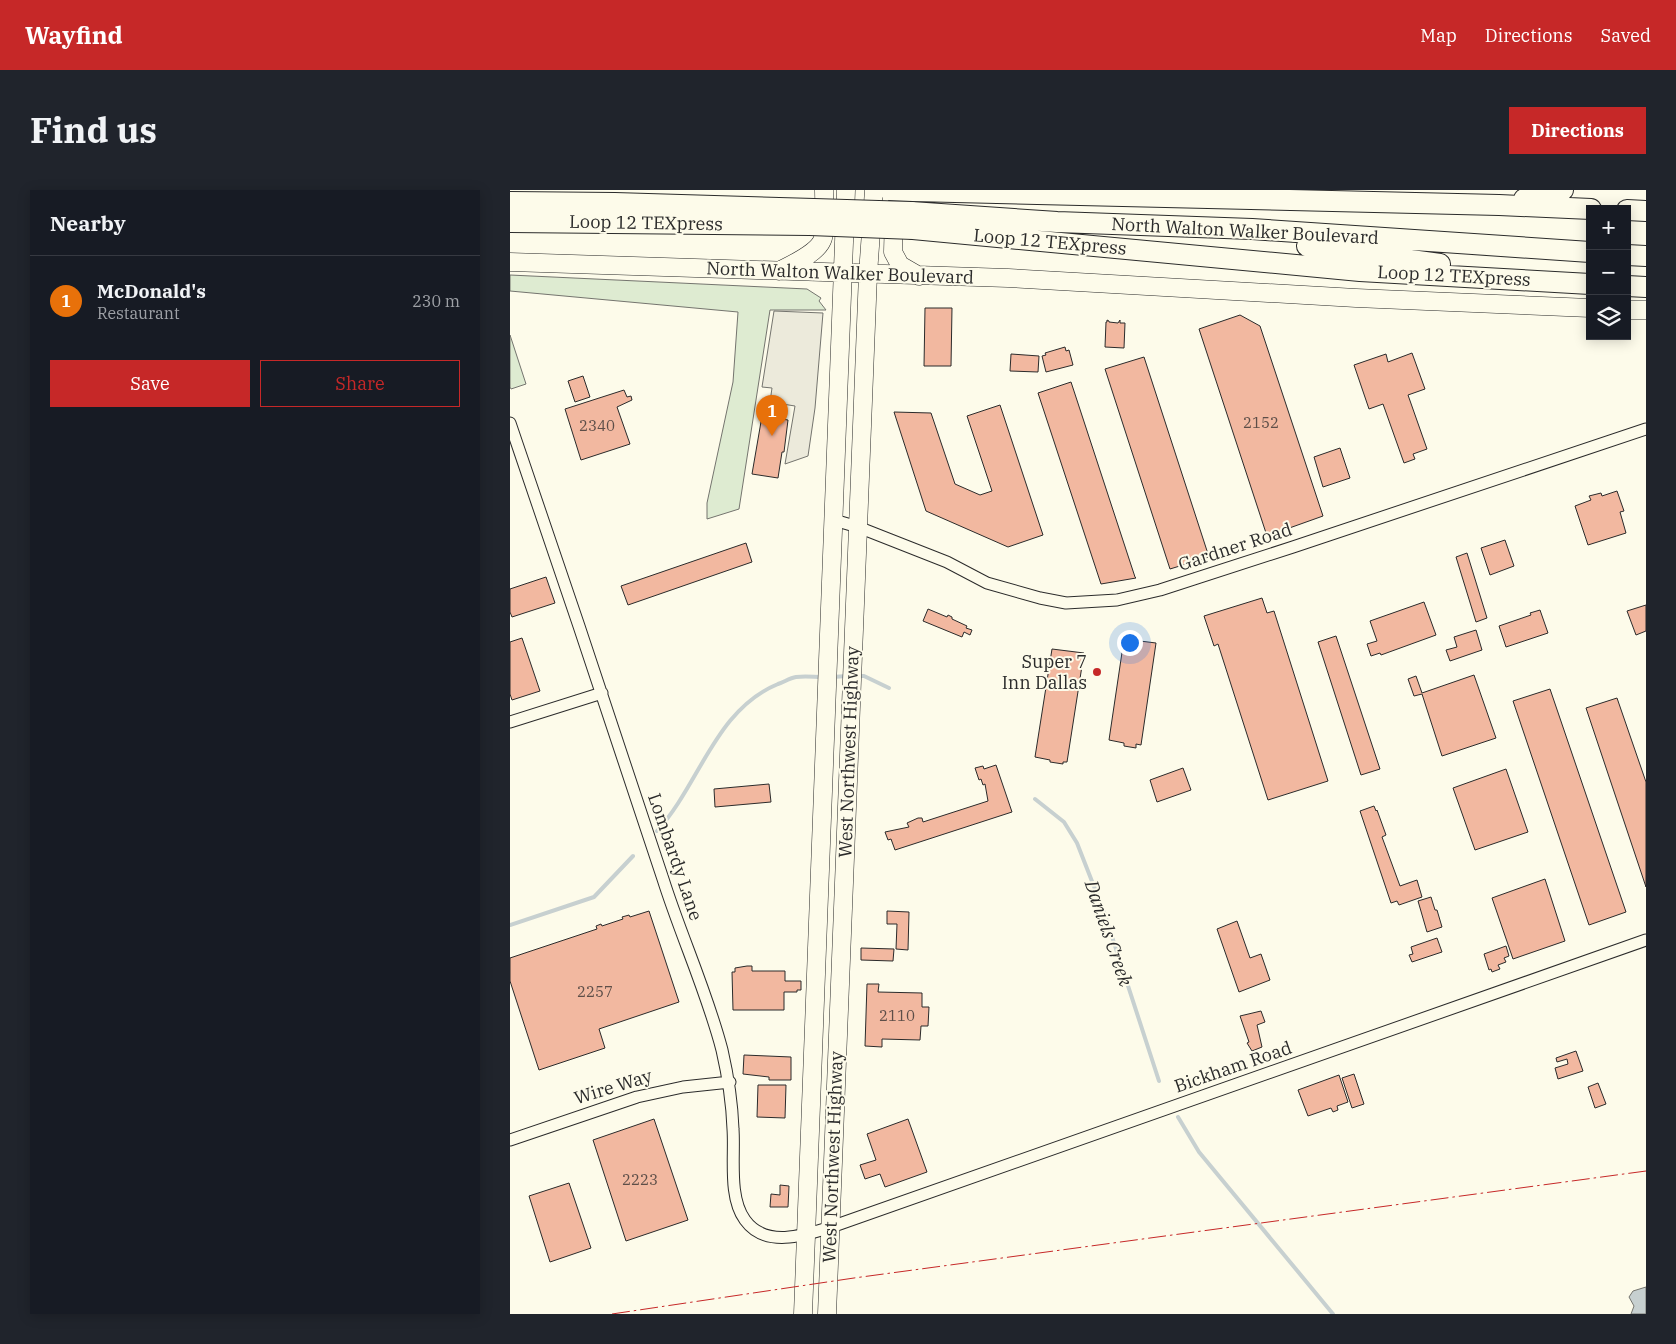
<!DOCTYPE html>
<html lang="en">
<head>
<meta charset="utf-8">
<style>
	:root { --surface:#171b24; --page:#20242c; --text:#f1f3f6; --muted:#9ea1a6; --line:#363941; --accent:#c62828 }
	body { margin:0; font-family:"IBM Plex Serif",serif; background:var(--page); color:var(--text) }
	.controls { position:absolute; right:15px; top:15px; display:grid; overflow:hidden; border-radius:0px; box-shadow:0 2px 12px #0003 }
	.controls button { width:45px; height:45px; display:grid; place-items:center; padding:0; border:0; border-bottom:1px solid var(--line); background:var(--surface); color:var(--text); font:25px sans-serif }
	.you { position:absolute; left:619px; top:452px; width:18px; height:18px; margin:-12px; border:4px solid #fff; border-radius:50%; background:#1a73e8; box-shadow:0 0 0 8px #1a73e833 }
	.badge { display:grid; place-items:center; width:32px; height:32px; border-radius:50%; background:var(--accent); color:#fff; font-size:16px; font-weight:700 }
	.pin { position:absolute; translate:-50% -41px; filter:drop-shadow(0 1px 2px #0008) }
	.pin::after { content:''; position:absolute; top:26px; width:18px; height:15px; background:inherit; clip-path:polygon(0 0,100% 0,50% 100%) }
	.list { margin:0; padding:0; list-style:none }
	h2 { display:flex; justify-content:space-between; align-items:center; height:65px; margin:0; padding:0 20px; font-size:21px }
	h2 small { font-size:16px; font-weight:400; color:var(--muted) }
	.list li { display:grid; grid-template-columns:32px 1fr auto; gap:15px; align-items:center; box-sizing:border-box; height:90px; padding:0 20px; border-top:1px solid var(--line) }
	.list b { display:block; font-size:19px; white-space:nowrap }
	.list p { margin:0; font-size:16px; white-space:nowrap; color:var(--muted) }
	.list em { font-size:16px; font-style:normal; color:var(--muted) }
	.actions { display:flex; gap:10px; padding:15px 20px }
	.actions a { flex:1; padding:11px 0; border:1px solid var(--accent); border-radius:0px; text-align:center; font-size:18px; color:var(--accent) }
	.actions .main { background:var(--accent); color:#fff }
	.icon { flex:none; width:28px; height:28px; fill:none; stroke:currentColor; stroke-width:2; stroke-linecap:round; stroke-linejoin:round }
	.map { position:relative; flex:none; width:1136px; height:1124px; overflow:hidden; border-radius:0px }
	header { display:flex; align-items:center; gap:30px; box-sizing:border-box; height:70px; padding:0 25px; background:var(--accent); color:#fff }
	header strong { font-size:24px }
	nav { display:flex; gap:28px; margin-inline-start:auto; font-size:18px }
	.intro { display:flex; align-items:center; justify-content:space-between; box-sizing:border-box; height:120px; padding:0 30px }
	h1 { margin:0; font-size:35px }
	.button { padding:12px 22px; border-radius:0px; background:var(--accent); color:#fff; font-size:18px; font-weight:700 }
	main { display:flex; gap:30px; padding:0 30px }
	aside { flex:1; background:var(--surface); border-radius:0px; box-shadow:0 2px 12px #0003 }
	.map>svg:first-child { display:block }
</style>
</head>
<body>
<header>
<strong>Wayfind</strong>
<nav><a>Map</a><a>Directions</a><a>Saved</a></nav>
</header>
<div class="intro"><h1>Find us</h1><a class="button">Directions</a></div>
<main>
<aside>
<h2>Nearby<small></small></h2>
<ul class="list">
<li><span class="badge" style="background:#e8710a">1</span><div><b>McDonald's</b><p>Restaurant</p></div><em>230 m</em></li>
</ul>
<div class="actions"><a class="main">Save</a><a>Share</a></div>
</aside>
<div class="map">
<svg width="1136" height="1124" viewBox="0 0 1136 1124">
	<rect width="100%" height="100%" fill="#fdfbea"/>
	<path fill="#deebd1" stroke="#74746e" d="M0 85 297 99 311 108 309 111 316 120H260L229 319 197 329V313L223 192 228 122 0 101Z
		M0 145 16 194 1 199 0 197Z"/>
	<path fill="#eceadb" stroke="#74746e" d="M264 121 313 123 305 218 298 266 275 274 285 216 260 212 262 198 252 197Z"/>
	<path fill="#c7d0d0" stroke="#74746e" d="M1136 1097V1124H1121L1124 1116 1119 1107 1123 1101Z"/>
	<g fill="none" stroke-linecap="round" stroke-linejoin="round">
		<path stroke="#c7d0d0" stroke-width="4" d="M347 486H354L379 498
			M322 487 338 486
			M525 609 554 632 567 653 594 722 649 891
			M147 641C190 594 205 520 268 494 274 492 280 488 286 487 295 486 304 487 313 487
			M0 735 84 707 123 666
			M668 927 689 962 823 1124"/>
	</g>
	<path fill="#f2b8a0" stroke="#2b2b2b" d="M415 118H442L441 176H414Z
		M730 125 750 136 813 326 757 346 689 139Z
		M597 130 599 131V132L608 133 610 130V133H615L614 158 595 157 596 132H597Z
		M555 157 556 161 559 160 563 175 536 182 532 166 536 165 535 163Z
		M902 163 915 199 898 205 917 259 903 264 905 269 894 273 873 214 859 219 844 175 876 164 878 172Z
		M501 164 529 166 528 182 500 181Z
		M634 167 699 367 660 379 595 179Z
		M73 186 80 207 65 212 58 191Z
		M561 192 625 387 626 388 591 394 528 203Z
		M114 200 117 207 121 206 122 210 107 217 120 254 71 270 55 219Z
		M490 215 533 345 498 357 416 321 384 222 421 223 445 294 470 305 482 301 457 226Z
		M252 226 278 230 274 262H272L268 288 242 284Z
		M830 258 840 288 813 297 804 267Z
		M1107 301 1114 321 1110 322 1116 343 1078 355 1065 316 1081 310 1079 306 1091 303 1092 306Z
		M995 350 1004 376 980 385 971 358Z
		M236 353 242 372 118 415 111 396Z
		M957 363 977 428 966 432 946 367Z
		M36 387 45 413 2 427 0 422V399Z
		M752 408 757 423 764 421 818 591 758 610 708 454 704 456 694 426Z
		M914 412 926 445 871 465 870 463 861 466 857 454 867 451 860 431Z
		M1136 415V441L1126 445 1117 421Z
		M418 419 437 427 438 425 442 427V429L457 436 456 438 462 440 460 445 454 442 452 447 413 431Z
		M1030 420 1038 443 996 457 989 436 1021 425 1020 423Z
		M966 440 972 460 940 471 936 460 947 457 944 447Z
		M826 446 870 579 851 585 808 452Z
		M12 448 30 501 2 510 0 504V452Z
		M614 449 646 453 631 555 626 554V558L614 556V553L599 550Z
		M542 459 574 463 557 572H553V574L540 572V570L525 567Z
		M964 485 986 548 932 566 912 504 904 506 898 489 906 486 912 503Z
		M1040 499 1116 722 1079 735 1003 511Z
		M1107 508 1136 592V697L1076 518Z
		M486 575 502 622 385 660 381 649 378 650 375 642 399 637 397 633 408 628H412L413 632 478 611 475 594 473 595 471 589 469 590 465 578 473 576 474 579Z
		M673 578 681 600 647 612 640 590Z
		M996 579 1018 642 965 660 943 598Z
		M259 594 261 612 205 617 204 599Z
		M864 616 866 621 867 620 876 645 872 647 890 696 907 690 912 707 889 715 887 711 881 713 850 621Z
		M1035 689 1055 751 1003 769 982 708Z
		M921 707 925 720H927L932 737 917 742 908 711Z
		M139 721 169 812 89 839 95 858 29 880 0 791V768L87 739 86 736 91 734 92 736 113 729 112 727 119 725 120 727Z
		M377 721 399 722 398 760 386 759 387 734H377Z
		M727 731 740 768 751 764 760 790 729 802 707 739Z
		M927 748 932 762 902 772 899 765 903 764 901 757Z
		M996 756 999 766 994 768 996 772 988 775 990 779 982 782 981 779 979 780 974 764Z
		M351 758 384 759 383 771 351 770Z
		M237 776H242V781H275V791H291V800H287V802H274V820H223L222 782H225V778Z
		M357 794H369L368 802 412 803V817H419L418 836H411L410 850 372 849V857L355 856Z
		M751 821 755 832 747 835 752 857 742 861 737 853 739 852 730 826Z
		M1066 861 1073 881 1048 889 1045 878 1058 874 1057 869 1047 872 1046 868Z
		M234 865 281 867V890H259V887L233 884Z
		M844 884 854 914 842 918 832 888Z
		M829 885 838 912 827 916 828 920 823 922 821 918 798 926 788 900Z
		M1088 893 1096 914 1085 918 1078 897Z
		M248 895H276L275 928 247 927Z
		M144 929 178 1030 116 1051 83 950Z
		M398 929 417 982 375 997 370 984 355 989 350 975 366 970 357 944Z
		M59 993 81 1058 40 1072 19 1006Z
		M270 995 279 996 278 1017H260L261 1004 270 1005Z"/>
	<g fill="none" stroke-linecap="round" stroke-linejoin="round">
		<defs>
			<path id="minor" d="M0 233C52 385 103 536 153 689 171 746 197 802 212 860 218 886 222 912 223 939 225 966 218 1007 235 1030 255 1058 293 1046 321 1037L1136 750
				M324 330 348 337 437 372 477 393 530 408 556 413 607 410 650 400 783 357 1136 239
				M0 532 92 503
				M0 950 127 907 173 897 220 892"/>
			<path id="primary" d="M384 25 383 62 390 75 409 86
				M0 72 498 88 846 108 1080 118
				M269 81C282 74 309 63 313 48 316 40 314 10 314 0
				M1117 120H1136
				M293 1124 336 0
				M317 1124 358 84 364 0"/>
			<path id="motorway" d="M403 1 989 15 1081 19
				M1014 9 1053 0
				M0 12 105 13 304 19
				M1117 20 1136 21
				M401 22 547 32 742 39 1080 62
				M0 32 300 35
				M403 39 850 81 1080 94
				M797 56 930 74
				M1117 65 1136 66
				M1117 96 1136 97"/>
		</defs>
		<use href="#minor" stroke="#2b2b2b" stroke-width="13"/>
		<use href="#primary" stroke="#2b2b2b" stroke-width="19"/>
		<use href="#motorway" stroke="#2b2b2b" stroke-width="22"/>
		<use href="#minor" stroke="#fdfbea" stroke-width="11"/>
		<use href="#primary" stroke="#fdfbea" stroke-width="18"/>
		<use href="#motorway" stroke="#fdfbea" stroke-width="20"/>
		<defs>
			<path id="motorway-bridge" d="M379 0 403 1
				M304 19 401 22
				M300 35 403 39"/>
		</defs>
		<use href="#motorway-bridge" stroke="#2b2b2b" stroke-width="22" stroke-linecap="butt"/>
		<use href="#motorway-bridge" stroke="#fdfbea" stroke-width="20"/>
		<path stroke="#c62828" stroke-width="1" stroke-dasharray="18 4 2.5 4" stroke-linecap="butt" d="M102 1124 344 1088 1136 981"/>
	</g>
	<circle fill="#c62828" stroke="#fdfbea" stroke-width="2" cx="587" cy="482" r="5"/>
	<g text-anchor="middle" stroke-width="4" stroke-linejoin="round" paint-order="stroke">
		<g font-size="15" fill="#5d4e48">
			<text x="751" y="238">2152</text>
			<text x="87" y="241">2340</text>
			<text x="85" y="807">2257</text>
			<text x="387" y="831">2110</text>
			<text x="130" y="995">2223</text>
		</g>
		<g font-size="18" fill="#2b2b2b" stroke="#fdfbea">
			<text transform="translate(136 33) rotate(1)" y="6">Loop 12 TEXpress</text>
			<text transform="translate(735 41) rotate(3)" y="6">North Walton Walker Boulevard</text>
			<text transform="translate(540 52) rotate(5)" y="6">Loop 12 TEXpress</text>
			<text transform="translate(330 83) rotate(2)" y="6">North Walton Walker Boulevard</text>
			<text transform="translate(944 86) rotate(3)" y="6">Loop 12 TEXpress</text>
			<text transform="translate(725 357) rotate(-18)" y="6">Gardner Road</text>
			<text transform="translate(339 562) rotate(-88)" y="6">West Northwest Highway</text>
			<text transform="translate(165 667) rotate(71)" y="6">Lombardy Lane</text>
			<text transform="translate(723 877) rotate(-19)" y="6">Bickham Road</text>
			<text transform="translate(103 897) rotate(-17)" y="6">Wire Way</text>
			<text transform="translate(323 967) rotate(-88)" y="6">West Northwest Highway</text>
		</g>
		<g font-size="18" fill="#2b2b2b" stroke="#fdfbea" text-anchor="end">
			<text x="577" y="478">Super 7<tspan x="577" dy="21">Inn Dallas</tspan></text>
		</g>
		<g font-size="19" font-style="italic" fill="#2b2b2b" stroke="#fdfbea">
			<text transform="translate(599 743) rotate(71)" y="7">Daniels Creek</text>
		</g>
	</g>
</svg>
<div class="controls">
<button>+</button>
<button>−</button>
<button><svg class="icon" aria-label="layers" viewBox="0 0 24 24"><path d="M12 4l9 5-9 5-9-5zM3 14l9 5 9-5"/></svg></button>
</div>
<div class="you"></div>
<div class="pin badge" style="left:262px;top:246px;background:#e8710a">1</div>
</div>
</main>
</body>
</html>
